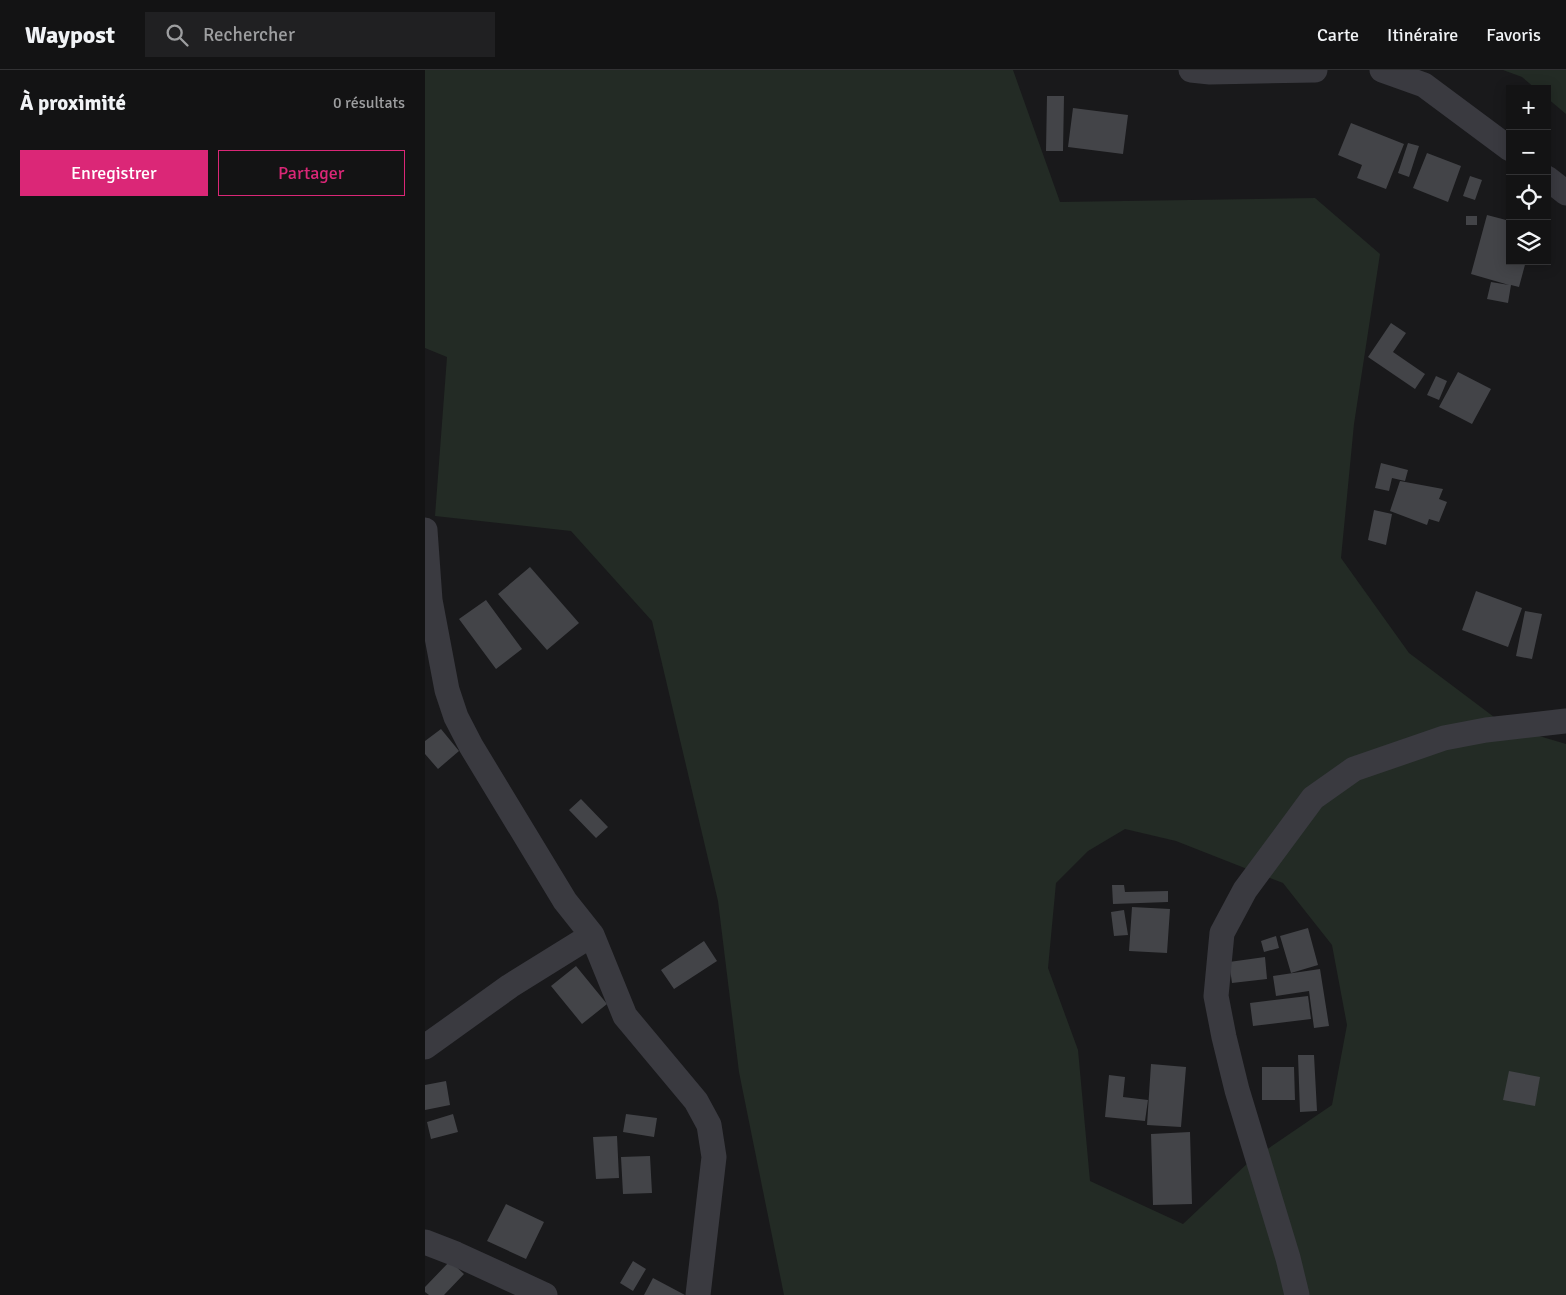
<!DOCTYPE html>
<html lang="fr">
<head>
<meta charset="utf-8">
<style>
	:root { --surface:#131314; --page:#202022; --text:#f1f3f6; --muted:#9d9ea0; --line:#323234; --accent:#db2777 }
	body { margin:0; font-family:Signika,sans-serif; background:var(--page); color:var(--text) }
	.controls { position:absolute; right:15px; top:15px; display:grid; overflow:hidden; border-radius:0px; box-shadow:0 2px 12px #0003 }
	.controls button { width:45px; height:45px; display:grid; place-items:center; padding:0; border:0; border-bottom:1px solid var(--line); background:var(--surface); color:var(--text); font:25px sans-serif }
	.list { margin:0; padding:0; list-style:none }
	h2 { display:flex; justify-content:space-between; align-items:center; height:65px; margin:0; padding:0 20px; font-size:21px }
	h2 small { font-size:16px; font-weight:400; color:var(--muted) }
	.actions { display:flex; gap:10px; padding:15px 20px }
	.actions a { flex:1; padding:11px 0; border:1px solid var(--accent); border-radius:0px; text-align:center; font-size:18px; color:var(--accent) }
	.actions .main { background:var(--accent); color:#fff }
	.icon { flex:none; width:28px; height:28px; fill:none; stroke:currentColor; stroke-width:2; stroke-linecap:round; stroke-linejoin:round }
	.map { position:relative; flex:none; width:1141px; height:1225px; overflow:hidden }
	header { display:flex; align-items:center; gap:30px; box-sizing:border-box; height:70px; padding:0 25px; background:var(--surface); border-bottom:1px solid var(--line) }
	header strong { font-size:24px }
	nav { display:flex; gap:28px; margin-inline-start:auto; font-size:18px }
	.search { width:350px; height:45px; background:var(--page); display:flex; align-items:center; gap:12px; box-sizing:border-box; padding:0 18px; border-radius:0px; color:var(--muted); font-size:19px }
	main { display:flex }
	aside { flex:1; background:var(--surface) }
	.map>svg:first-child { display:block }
</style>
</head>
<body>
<header>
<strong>Waypost</strong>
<div class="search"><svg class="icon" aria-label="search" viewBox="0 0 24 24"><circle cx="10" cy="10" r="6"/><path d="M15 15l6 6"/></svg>Rechercher</div>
<nav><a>Carte</a><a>Itinéraire</a><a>Favoris</a></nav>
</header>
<main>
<aside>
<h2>À proximité<small>0 résultats</small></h2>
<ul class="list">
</ul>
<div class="actions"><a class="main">Enregistrer</a><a>Partager</a></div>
</aside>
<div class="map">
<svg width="1141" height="1225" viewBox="0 0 1141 1225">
	<rect width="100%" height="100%" fill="#19191b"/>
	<path fill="#232b25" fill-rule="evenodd" d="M0 0H588L635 132 890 128 955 184 929 354 916 488 984 583 1081 656 1141 674V1225H359L314 1002 293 831 227 551 146 461 10 446 22 287 0 278ZM700 759 751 771 858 813 907 875 922 955 907 1035 825 1091 758 1154 665 1111 653 980 623 898 631 813 663 781Z
		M1078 0H1141V44L1122 28V19H1111L1097 7Z"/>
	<path fill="#434448" d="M622 26H639L638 81H621Z
		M648 38 703 45 698 84 643 77Z
		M926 53 979 74 961 119 932 108 937 95 913 85Z
		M983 73 994 76 984 107 973 103Z
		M1002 83 1036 96 1023 132 988 118Z
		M1045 106 1057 110 1050 130 1038 126Z
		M1062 145 1085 151V191H1101L1094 217 1086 215 1083 233 1062 229 1066 212 1084 215 1046 204Z
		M1041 146H1052V155H1041Z
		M966 253 981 263 968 282 1000 304 990 319 943 287Z
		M1033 302 1066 319 1047 354 1014 337Z
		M1011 306 1022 311 1014 330 1002 325Z
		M956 393 983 400 980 411 967 408 964 421 950 418Z
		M975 411 1018 419 1014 429 1022 432 1014 452 1004 449 1002 455 965 441Z
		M949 440 967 444 961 475 943 470Z
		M105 497 154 553 122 580 73 524Z
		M1051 521 1097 538 1083 577 1037 560Z
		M61 530 97 579 71 599 34 549Z
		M1100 541 1117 544 1107 589 1091 586Z
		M16 659 34 681 13 699 0 684V671Z
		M156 729 183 757 171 768 144 740Z
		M687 815H699L700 822 743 821V832L688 834Z
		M707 837 745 839 742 883 704 881Z
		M699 840 703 865 689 866 686 842Z
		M883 858 893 895 866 903 855 866Z
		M851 866 854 878 839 882 836 871Z
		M279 871 292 891 249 919 236 900Z
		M840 887 842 909 807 913 804 892Z
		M151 896 182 934 157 954 126 916Z
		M895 899 904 956 889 958 884 921 851 926 848 906Z
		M883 926 886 949 828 956 825 933Z
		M873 985H889L892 1041 875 1042Z
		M726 994 761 997 756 1057 722 1055Z
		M837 997H869L870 1030H837Z
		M1084 1001 1115 1007 1110 1036 1078 1030Z
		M684 1005 700 1007 698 1027 723 1030 720 1051 680 1047Z
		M21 1011 25 1035 0 1040V1015Z
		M28 1044 33 1062 6 1069 2 1052Z
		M201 1044 232 1048 229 1067 198 1062Z
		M765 1062 767 1134 728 1135 726 1064Z
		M192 1066 194 1108 171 1109 168 1067Z
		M225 1086 227 1123 198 1124 196 1087Z
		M81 1134 119 1152 101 1189 62 1171Z
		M25 1191 39 1204 19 1225H4L0 1222V1217Z
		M208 1191 221 1199 208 1221 195 1213Z
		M228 1208 260 1225H219Z"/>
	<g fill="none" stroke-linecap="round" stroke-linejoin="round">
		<path stroke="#3a3a40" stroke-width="25" d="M766 0 785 2 890 0
			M957 0 999 15 1085 79
			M1122 108 1141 123
			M0 460 5 530 22 620 31 647 46 676 140 831 167 865 200 946 271 1031 284 1055 289 1087 273 1225
			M0 977 85 916 167 865
			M0 1172 31 1184 120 1225
			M872 1225 863 1188 812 1020 799 967 791 926 797 863 820 820 888 728 929 699 1019 668 1061 660 1141 651"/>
	</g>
</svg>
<div class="controls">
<button>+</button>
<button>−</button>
<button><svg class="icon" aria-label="locate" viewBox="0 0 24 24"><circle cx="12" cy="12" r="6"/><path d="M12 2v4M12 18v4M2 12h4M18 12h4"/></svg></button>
<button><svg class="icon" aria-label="layers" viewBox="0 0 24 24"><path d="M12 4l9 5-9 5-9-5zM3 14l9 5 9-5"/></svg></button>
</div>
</div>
</main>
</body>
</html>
